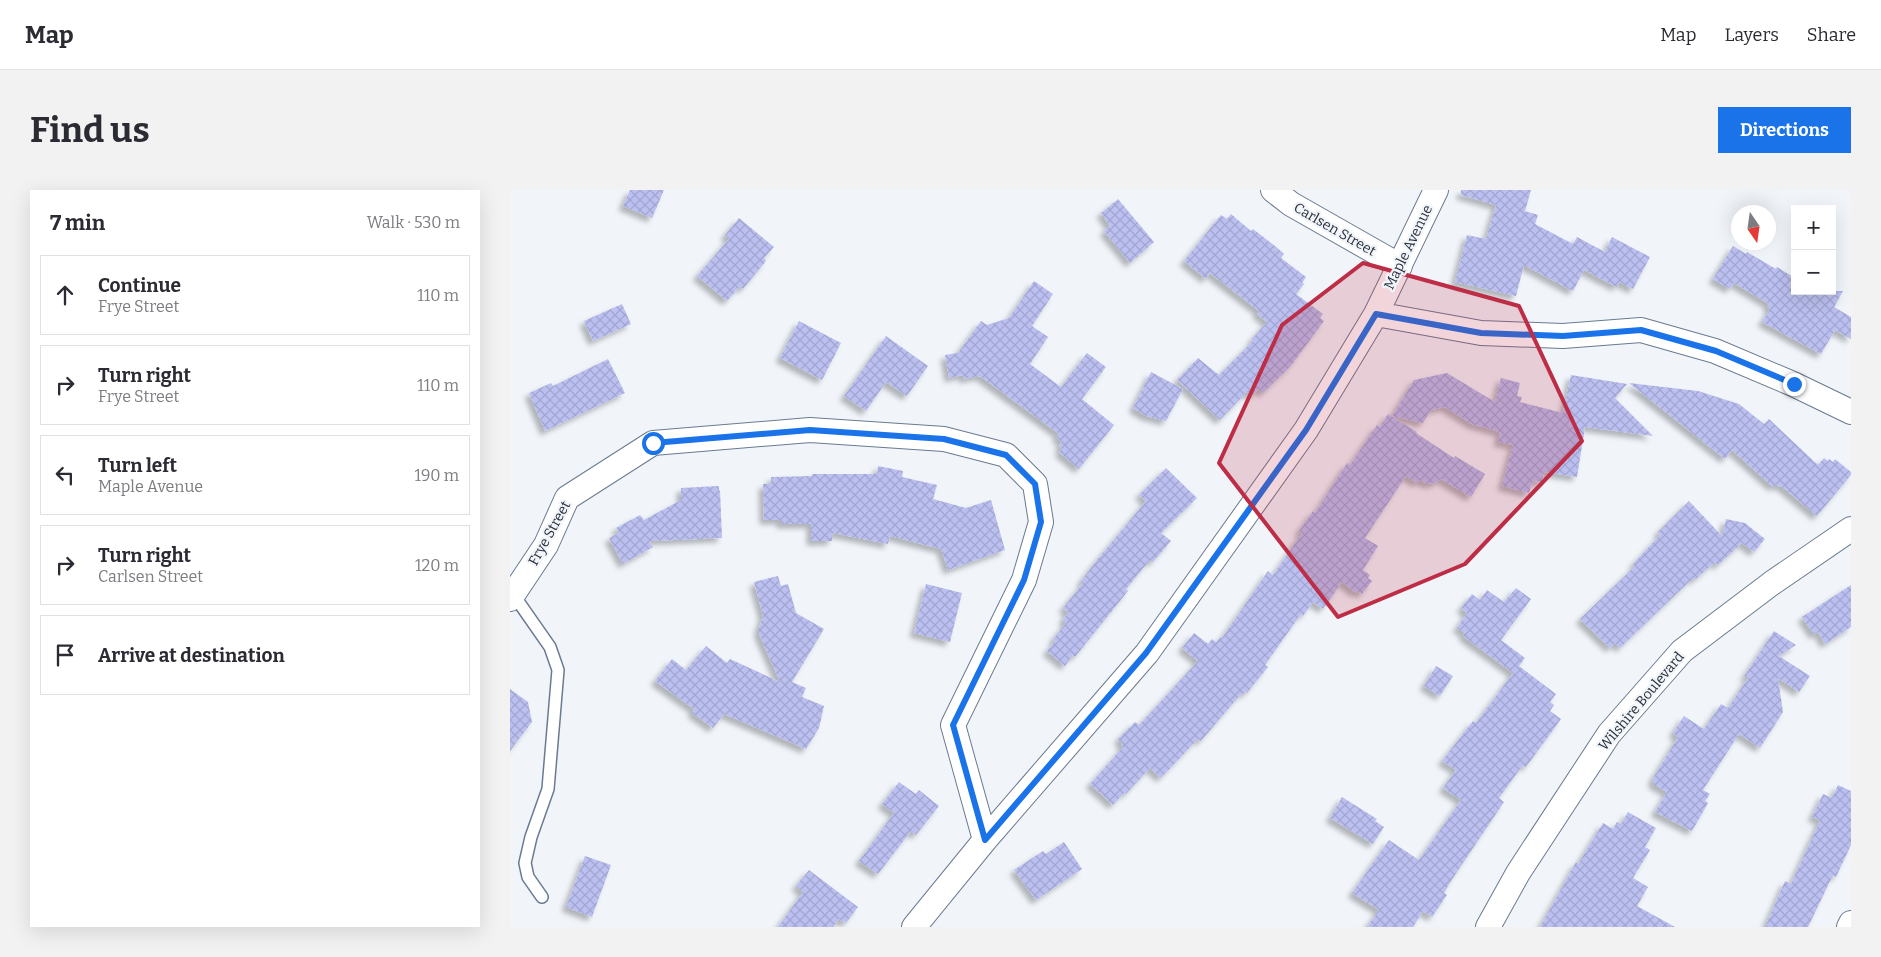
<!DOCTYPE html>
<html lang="en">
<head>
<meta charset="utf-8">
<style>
	:root { --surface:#fff; --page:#f2f2f3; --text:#2b2b33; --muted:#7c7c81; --line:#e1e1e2; --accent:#1a73e8 }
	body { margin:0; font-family:Bitter,serif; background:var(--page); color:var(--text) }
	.controls { position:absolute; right:15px; top:15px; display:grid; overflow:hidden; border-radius:0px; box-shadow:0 5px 20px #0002 }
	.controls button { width:45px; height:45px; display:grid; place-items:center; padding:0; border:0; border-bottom:1px solid var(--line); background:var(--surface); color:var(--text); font:25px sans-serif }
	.compass { position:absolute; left:1221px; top:15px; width:45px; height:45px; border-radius:50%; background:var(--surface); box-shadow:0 5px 20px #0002; rotate:167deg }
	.stop { position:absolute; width:15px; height:15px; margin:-11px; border:4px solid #1a73e8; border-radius:50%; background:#fff }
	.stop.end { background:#1a73e8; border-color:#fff; box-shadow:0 1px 5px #0008 }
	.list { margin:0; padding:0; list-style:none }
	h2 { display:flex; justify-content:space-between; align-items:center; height:65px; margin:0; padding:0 20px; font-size:21px }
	h2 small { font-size:16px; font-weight:400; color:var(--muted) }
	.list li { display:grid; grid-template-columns:32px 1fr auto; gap:15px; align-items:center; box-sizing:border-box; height:80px; margin:0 10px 10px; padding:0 10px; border:1px solid var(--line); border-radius:0px }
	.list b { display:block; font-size:19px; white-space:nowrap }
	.list p { margin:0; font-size:16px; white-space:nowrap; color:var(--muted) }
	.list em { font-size:16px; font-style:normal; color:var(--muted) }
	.icon { flex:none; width:28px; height:28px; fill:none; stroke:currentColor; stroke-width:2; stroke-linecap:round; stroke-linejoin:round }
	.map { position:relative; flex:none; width:1341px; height:737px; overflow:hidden; border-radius:0px }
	header { display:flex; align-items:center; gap:30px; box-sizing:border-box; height:70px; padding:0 25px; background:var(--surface); border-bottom:1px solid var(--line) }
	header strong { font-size:24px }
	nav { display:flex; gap:28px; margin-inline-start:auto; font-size:18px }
	.intro { display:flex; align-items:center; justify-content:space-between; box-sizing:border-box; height:120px; padding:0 30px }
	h1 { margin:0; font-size:35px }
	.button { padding:12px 22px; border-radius:0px; background:var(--accent); color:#fff; font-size:18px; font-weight:700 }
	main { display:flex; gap:30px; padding:0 30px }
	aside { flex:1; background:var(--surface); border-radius:0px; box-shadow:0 5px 20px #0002 }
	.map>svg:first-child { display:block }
</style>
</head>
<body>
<header>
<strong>Map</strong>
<nav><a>Map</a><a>Layers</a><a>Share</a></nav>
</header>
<div class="intro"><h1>Find us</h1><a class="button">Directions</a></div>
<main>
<aside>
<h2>7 min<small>Walk · 530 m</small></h2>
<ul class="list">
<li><svg class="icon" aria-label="ahead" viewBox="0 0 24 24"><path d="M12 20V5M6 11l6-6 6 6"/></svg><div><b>Continue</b><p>Frye Street</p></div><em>110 m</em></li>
<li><svg class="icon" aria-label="right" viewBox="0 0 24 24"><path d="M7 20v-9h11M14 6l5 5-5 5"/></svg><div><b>Turn right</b><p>Frye Street</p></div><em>110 m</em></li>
<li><svg class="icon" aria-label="left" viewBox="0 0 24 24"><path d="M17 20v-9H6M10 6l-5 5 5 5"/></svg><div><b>Turn left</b><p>Maple Avenue</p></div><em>190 m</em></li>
<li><svg class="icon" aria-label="right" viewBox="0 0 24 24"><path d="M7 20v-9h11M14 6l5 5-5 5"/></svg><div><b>Turn right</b><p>Carlsen Street</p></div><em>120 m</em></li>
<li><svg class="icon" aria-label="arrive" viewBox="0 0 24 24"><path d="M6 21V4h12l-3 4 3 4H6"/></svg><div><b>Arrive at destination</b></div></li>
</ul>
</aside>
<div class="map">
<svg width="1341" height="737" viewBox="0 0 1341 737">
	<defs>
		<pattern id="building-cross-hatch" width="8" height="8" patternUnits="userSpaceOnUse" patternTransform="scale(1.25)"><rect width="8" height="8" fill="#bbc0f1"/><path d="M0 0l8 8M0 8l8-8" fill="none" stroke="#a1a5cf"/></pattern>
		<filter id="shadow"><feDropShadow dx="-4.5" dy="4.5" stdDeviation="2.5" flood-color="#0004"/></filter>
	</defs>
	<rect width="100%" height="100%" fill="#f1f5fa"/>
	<path fill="url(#building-cross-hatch)" filter="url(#shadow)" d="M120 0H154L142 28 113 16Z
		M951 0H1021L1015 21 1028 25 1025 34 1063 54 1067 47 1095 62 1102 47 1140 67 1123 99 1109 92 1107 97 1074 80 1063 101 1014 75 1006 106 945 92 957 45 976 49 986 15 951 5Z
		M608 9 644 52 620 73 594 41 600 36 591 23Z
		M721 24 741 41 743 39 765 56 774 64 771 68 796 87 792 93 794 94 786 104 813 124 810 128 814 131 780 177 753 203 749 199 741 206 737 202 710 230 667 190 688 168 709 185 743 151 741 150 757 132 747 124 749 121 700 83 696 89 674 71 711 25 717 29Z
		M229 28 264 57 254 68 256 71 233 99 230 96 217 111 187 86 219 49 215 45Z
		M1223 56 1236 64 1237 62 1266 79 1267 77 1285 88V101H1333L1324 117 1341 127V149L1325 140 1311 164 1252 132 1260 119 1257 117 1259 114 1224 93 1220 99 1203 89Z
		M524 91 543 104 522 136 538 147 520 174 551 197 577 163 596 177 572 209 604 235 569 279 549 262 552 258 549 256 552 252 546 247 549 244 470 186 454 189 453 185 439 188 435 165 448 163 471 131 477 135 499 128Z
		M112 114 121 134 83 151 74 131Z
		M289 131 331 153 312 190 270 168Z
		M376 146 418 176 397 206 376 192 356 221 334 206Z
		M98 169 115 203 35 241 19 203 41 193 43 196Z
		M641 182 673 199 656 231 636 226 623 218Z
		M937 183 985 212 991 188 1010 193 1007 206 1012 207 1010 212 1053 223 1061 185 1117 194 1105 208 1143 246 1075 237 1067 287 1034 282 1032 292 1023 291 1019 303 992 296 1003 255 988 252 990 242 962 234 935 217 921 220 913 233 882 226 904 190Z
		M1119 193 1188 201 1229 214 1254 234 1259 229 1308 275 1314 268 1318 271 1319 269 1323 272 1325 269 1341 282V285L1307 326 1270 295 1269 297 1266 294 1263 297 1222 260 1215 269Z
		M878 224 907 242 906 243 944 268 945 266 975 284 961 307 931 289 925 293 918 294 909 290 907 293 896 286 855 348 868 356 853 380 860 385 858 388 862 391 852 404 847 401 846 403 832 392 813 419 803 412 793 426 791 424 755 475 758 477 737 503 735 501 733 505 731 504 691 551 688 549 651 588 640 578 616 604 614 603 603 615 580 594 613 557 611 555 612 553 608 549 625 532 629 535 688 471 672 458 684 443 698 454 702 449 706 452 711 447 712 448 758 381 763 385 792 343 789 341 803 321 805 323 837 273 840 275 867 235 870 237Z
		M368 276 393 281 392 287 427 295 423 309 456 318 481 310 495 360 438 380 431 359 380 346 378 354 323 343 322 351H301V334H271V330H254L253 294H261V287L302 286V284H367Z
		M656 278 687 308 651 343 661 351 643 372 640 370 616 399 618 401 565 467 563 465 555 476 537 461 545 451 543 449 556 433 553 430 558 422 553 418 573 393 571 391 587 370 636 311 629 305Z
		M209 296V301L210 300 212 348 139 351 143 357 113 374 99 348 109 343 106 338 130 325 134 330 171 310V298Z
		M1179 311 1212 346 1216 329 1235 333 1255 349 1244 362 1232 353 1206 377 1207 374 1205 372 1185 390 1183 388 1110 458 1105 453 1100 458 1070 429 1125 376 1123 374 1150 345 1148 342Z
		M268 386 271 396 278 394 286 423 314 439 282 492 296 498 292 507 314 516 309 538 296 559 214 524 203 538 182 523 184 519 145 491 162 469 176 480 196 456 217 473 220 469 270 492 249 444V438L253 426 244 392Z
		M416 394 452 403 440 452 404 443Z
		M1341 395V437L1315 454 1308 442 1304 445 1292 427Z
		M1006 398 1021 409 991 450 1015 468 1009 476 1046 504 1040 512 1044 515 1040 521 1051 529 1016 577 1013 575 989 608 994 612 941 691 934 703 937 705 922 727 913 721 903 737H857L869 720 842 703 879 650 909 670 951 610 933 598 946 580 932 571 963 531 966 533 1003 483 953 446 955 443 947 438 957 423 951 418 962 404 970 410 977 400 994 412Z
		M1264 441 1286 455 1269 466 1300 486 1289 502 1268 488 1273 522 1250 558 1229 544 1193 600 1200 604 1195 611 1198 613 1182 641 1145 622 1157 602 1143 594 1144 592 1142 590 1168 547 1163 543 1174 526 1194 539 1211 514 1218 518 1240 485 1233 488Z
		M926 476 943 486 930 506 914 496Z
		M0 499 18 512 22 532 0 561Z
		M389 592 406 604 409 600 429 616 406 645 401 641 368 684 349 671 384 623 372 614Z
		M1328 595 1341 601V655L1326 687 1323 685 1298 737H1255L1275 691 1281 694 1308 635 1310 630 1302 627 1313 604 1322 608Z
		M832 607 867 629 865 631 874 637 863 654 820 628Z
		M1118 622 1146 638 1135 657 1140 660 1123 688 1138 697 1127 716 1165 737H1030L1066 672 1068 674 1093 633 1103 639 1107 632 1111 634Z
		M554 652 572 679 526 710 504 680 533 661 536 664Z
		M75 666 101 675 82 727 56 717Z
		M299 680 348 717 336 733 329 729 323 737H268L293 702 286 696Z"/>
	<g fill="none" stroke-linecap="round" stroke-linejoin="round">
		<defs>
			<path id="service" d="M3 404 40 457 48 480 38 599 21 647 15 673 18 687 32 707"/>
			<path id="minor" d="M763 0 781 14 890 76
				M866 124 971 143 1053 146 1131 140 1205 161 1283 194 1341 222
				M0 409 36 355 57 308 143 253 300 240 434 249 496 265 525 294 531 332 514 390 443 535 475 650
				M404 737 475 650 637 463 796 240 866 124 926 0
				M978 737 1008 683 1099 544 1172 461 1262 393 1341 339
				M1339 737 1341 733"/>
		</defs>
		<use href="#service" stroke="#697a91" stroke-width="14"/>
		<use href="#minor" stroke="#697a91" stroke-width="26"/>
		<use href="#service" stroke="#fff" stroke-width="11"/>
		<use href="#minor" stroke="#fff" stroke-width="24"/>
	</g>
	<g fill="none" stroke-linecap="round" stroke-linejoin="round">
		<path stroke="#1a73e8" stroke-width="6" d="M143 253 300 240 434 249 496 265 525 294 531 332 514 390 443 535 475 650 636 463 796 240 866 124 971 143 1053 146 1131 140 1206 161 1284 194"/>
	</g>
	<path fill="#be2d46" fill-opacity="0.2" stroke="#be2d46" stroke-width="4" stroke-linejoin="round" d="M853 73 1009 116 1072 251 955 374 828 427 709 273 772 135Z"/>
	<g text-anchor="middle" stroke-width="4.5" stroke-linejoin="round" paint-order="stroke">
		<g font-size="14" fill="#282f39" stroke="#f1f5fa">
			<text transform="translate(825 39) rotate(30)" y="5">Carlsen Street</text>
			<text transform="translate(898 57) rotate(-64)" y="5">Maple Avenue</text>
			<text transform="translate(39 343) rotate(-61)" y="5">Frye Street</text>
			<text transform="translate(1131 511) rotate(-50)" y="5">Wilshire Boulevard</text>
		</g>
	</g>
</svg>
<div class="controls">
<button>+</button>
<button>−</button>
</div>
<svg class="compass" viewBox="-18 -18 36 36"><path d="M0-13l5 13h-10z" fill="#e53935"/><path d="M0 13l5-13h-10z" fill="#7c7c81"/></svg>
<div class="stop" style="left:143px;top:253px"></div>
<div class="stop end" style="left:1284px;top:194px"></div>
</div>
</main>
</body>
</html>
